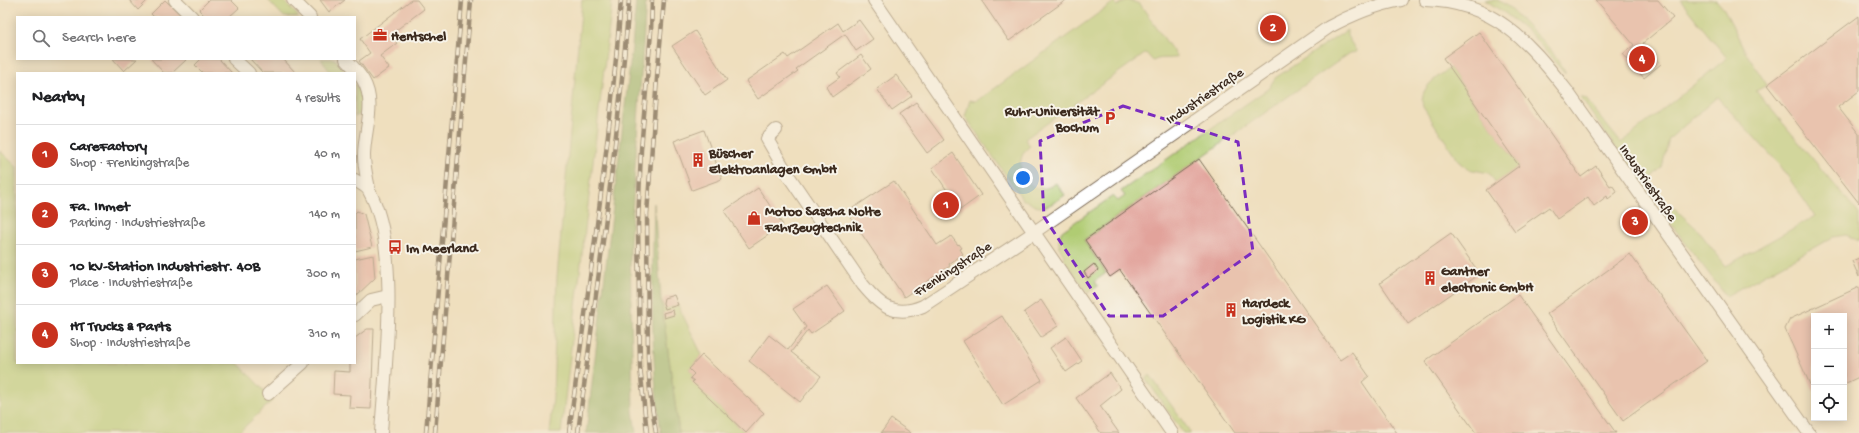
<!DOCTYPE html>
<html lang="en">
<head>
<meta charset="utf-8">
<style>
	:root { --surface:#fff; --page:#f2f2f2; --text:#202124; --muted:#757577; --line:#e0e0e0; --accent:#c8321e }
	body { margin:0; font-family:"Gochi Hand",sans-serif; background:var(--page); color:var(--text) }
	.controls { position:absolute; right:12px; bottom:12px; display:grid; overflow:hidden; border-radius:0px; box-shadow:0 2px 10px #0003 }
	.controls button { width:36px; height:36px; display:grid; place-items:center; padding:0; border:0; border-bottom:1px solid var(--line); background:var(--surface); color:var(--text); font:20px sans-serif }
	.you { position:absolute; left:1023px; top:178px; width:14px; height:14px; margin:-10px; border:3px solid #fff; border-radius:50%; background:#1a73e8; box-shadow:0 0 0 6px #1a73e833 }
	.badge { display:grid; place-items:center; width:26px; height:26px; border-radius:50%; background:var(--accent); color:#fff; font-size:13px; font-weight:700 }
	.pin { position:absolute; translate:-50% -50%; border:2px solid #fff; box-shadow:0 1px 4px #0006 }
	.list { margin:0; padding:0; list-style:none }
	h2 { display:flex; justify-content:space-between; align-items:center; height:52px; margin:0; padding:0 16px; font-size:17px }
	h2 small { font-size:13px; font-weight:400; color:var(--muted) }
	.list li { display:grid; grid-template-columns:26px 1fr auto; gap:12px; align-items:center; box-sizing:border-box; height:60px; padding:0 16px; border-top:1px solid var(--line) }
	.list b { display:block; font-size:15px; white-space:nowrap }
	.list p { margin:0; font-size:13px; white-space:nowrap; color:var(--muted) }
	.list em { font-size:13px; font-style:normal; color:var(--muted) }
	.icon { flex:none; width:22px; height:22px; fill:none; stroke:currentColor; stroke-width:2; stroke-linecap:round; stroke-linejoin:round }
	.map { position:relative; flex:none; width:1859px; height:433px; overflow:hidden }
	.search { position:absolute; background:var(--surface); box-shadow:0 2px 10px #0003; left:16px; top:16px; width:340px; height:44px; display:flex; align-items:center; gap:10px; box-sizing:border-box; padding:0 14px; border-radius:0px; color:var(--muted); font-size:15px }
	.panel { position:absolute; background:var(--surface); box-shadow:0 2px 10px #0003; left:16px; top:72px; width:340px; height:292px; border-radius:0px }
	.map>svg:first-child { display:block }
</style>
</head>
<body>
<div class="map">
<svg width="1859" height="433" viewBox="0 0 1859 433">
	<rect width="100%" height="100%" fill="#f7f3e8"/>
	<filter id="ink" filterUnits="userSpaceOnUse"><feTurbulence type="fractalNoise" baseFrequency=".025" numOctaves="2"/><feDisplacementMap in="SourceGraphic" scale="8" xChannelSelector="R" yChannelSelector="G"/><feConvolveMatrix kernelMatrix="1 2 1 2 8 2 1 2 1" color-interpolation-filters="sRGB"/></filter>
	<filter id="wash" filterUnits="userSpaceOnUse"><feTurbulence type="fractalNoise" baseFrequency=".012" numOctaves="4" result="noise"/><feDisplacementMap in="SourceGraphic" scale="16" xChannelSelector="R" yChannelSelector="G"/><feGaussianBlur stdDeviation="0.9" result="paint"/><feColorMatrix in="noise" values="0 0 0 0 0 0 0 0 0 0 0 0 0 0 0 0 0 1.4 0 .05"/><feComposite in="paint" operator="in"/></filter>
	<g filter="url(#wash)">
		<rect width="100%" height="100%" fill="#efdfbe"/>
		<path fill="#b0cc73" stroke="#767b48" d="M268 0H283L299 17H284Z
			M582 0H612L611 10 561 433H549L553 397 557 277Z
			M1127 0 1140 4 1177 57C1169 60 1161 56 1153 61L1146 53 1025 139 1030 146C1007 163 1030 203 1056 183L1065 195C1056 201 1046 210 1035 206 1030 204 1028 200 1023 200L965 116 970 100 975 101 980 99 1114 2 1117 6Z
			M1485 0H1498L1510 8 1551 50 1565 72V74L1530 33 1506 14Z
			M1680 0H1716L1724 9 1746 53 1767 85 1756 91 1859 214V241L1846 235 1833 237 1726 296 1664 215 1673 207 1697 229 1726 266 1815 216 1780 165 1717 97 1669 139 1662 167 1646 183 1639 181 1580 97 1586 99 1621 143 1727 58Z
			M1347 30V36L1357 52 1350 53 1084 240 1106 273 1095 281 1098 286 1088 293 1063 259 1064 255C1058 248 1057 239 1062 231L1113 196 1118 201 1125 196 1121 191 1269 88 1275 78Z
			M321 59H335L346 73H331Z
			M1450 68 1519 166 1496 183 1489 173 1468 169 1460 163 1423 107C1418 88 1436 78 1450 68Z
			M355 84C362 92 363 101 363 112L355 117Z
			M0 151 17 167V363H238L273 400 238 433H0Z
			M661 299 665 309 678 305 702 355 689 369 694 374 690 378 694 381 693 382 745 433H679Z
			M1150 375 1191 433H1183L1146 379Z"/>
		<path fill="#8cb065" stroke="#646d42" d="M636 0H646L630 245 633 411 636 433H586L632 47Z
			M654 203 661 299 679 433H661C650 357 652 280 654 203Z"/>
		<g id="blocks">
			<path fill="#e2a39b" d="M129 0H148L138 10Z
				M165 0 183 17H154L151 14Z
				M209 0H231L239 8 229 17H206L199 10Z
				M320 0H345L329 12Z
				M411 0H417L424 9 391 34 397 43 380 56 389 68 373 80 359 61 370 53 360 39Z
				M981 0H1066L1009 41Z
				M1596 0H1658L1673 18 1643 43 1661 64 1644 78 1623 54 1634 45Z
				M1859 16V91L1838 107 1859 134V203L1767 85Z
				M859 20 873 39 856 51 845 34 796 69 798 71 758 99 746 81 785 54 788 58 838 23 843 31Z
				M695 31 727 80 705 95 672 46Z
				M1479 32 1581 177 1596 166 1610 186 1612 185 1617 192 1608 199 1607 196 1594 206 1588 197 1557 219 1549 207 1515 231 1486 190 1519 166 1443 58Z
				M861 55 871 69 832 97 826 87 840 77 837 73Z
				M113 59H137L124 71Z
				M151 59H185L186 60 172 73H164Z
				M201 59H219L232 73H203L195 65Z
				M250 59H283L296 73H263Z
				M896 75 912 96 892 110 877 89Z
				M916 102 944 140 927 153 899 114Z
				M704 130 722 179 692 190 674 141Z
				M953 153 981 195 960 210 932 168Z
				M1199 159 1340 360 1352 352 1369 376 1362 382 1397 433H1235L1120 270 1110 277 1085 240Z
				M894 181 937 245 951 236 958 245 959 244 962 248 960 249 963 254 949 264 950 266 904 297 847 212Z
				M758 188 783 225 749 248 724 211Z
				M357 211 364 214 372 247 355 251V213Z
				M1632 220 1639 221V224L1632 223Z
				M1451 233 1480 274 1408 324 1380 283Z
				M1630 254 1707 361 1623 421 1547 314Z
				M373 255 375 278 355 297V259Z
				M1859 258V277L1852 261Z
				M1094 264 1098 270 1088 278 1084 272Z
				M827 286 845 311 811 334 808 330 791 352 821 376 800 402 749 361 769 335 788 350 806 327 793 309Z
				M1859 287V377L1844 384V316H1814V390L1812 389 1785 329 1790 319Z
				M674 295 678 305 665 309 663 303 664 298Z
				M1518 295 1523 302 1616 433H1476L1425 361Z
				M1041 300 1058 326 1041 337 1024 312Z
				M673 310 674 315 664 318 663 313Z
				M1002 316 1042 380 1003 405 963 341Z
				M367 329H374L371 409 349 408 350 395 333 394 334 371 350 372V363H355V338Z
				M1066 337 1082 361 1066 372 1050 348Z
				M702 355 764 413 746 433 692 382 694 381 690 378 694 374 689 369Z
				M1110 373 1121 389 1100 406 1119 433H1101L1076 398Z
				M891 419 911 433H881Z"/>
		</g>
	</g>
	<g filter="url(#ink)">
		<use href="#blocks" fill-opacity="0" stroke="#7a6956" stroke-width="1"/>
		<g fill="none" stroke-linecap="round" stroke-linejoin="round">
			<defs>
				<path id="street" d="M175 0 192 17
					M293 0 310 17
					M874 0 1172 433
					M1425 0C1494 2 1527 40 1567 91L1809 433
					M234 59 249 73
					M346 59C352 66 359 73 363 80 377 104 364 130 364 156 364 167 367 178 369 189
					M776 130 767 139 788 175 863 285C881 307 895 318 923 306L1033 233 1329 27C1353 14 1374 5 1401 0
					M355 180C359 183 367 186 369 191 401 247 385 368 381 433
					M355 315 371 300 388 296
					M268 394 303 363"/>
			</defs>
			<use href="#street" stroke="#7a6956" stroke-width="14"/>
			<use href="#street" stroke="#fff" stroke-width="12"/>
			<defs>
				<path id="rail" d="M426 433 462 0
					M435 433 471 0
					M569 433C588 289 610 145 621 0
					M578 433C596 289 618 145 629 0
					M647 433 640 367 638 224 641 150 651 32 652 0
					M656 433 650 393 648 357 647 214 657 78 664 0"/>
			</defs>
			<use href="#rail" stroke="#3b2a1e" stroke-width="4.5"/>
			<use href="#rail" stroke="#f7f3e8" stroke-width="3" stroke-dasharray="9" stroke-linecap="butt"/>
		</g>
	</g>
	<path d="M0 0H1859V433H0ZM1123 106 1238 142 1253 252 1163 316H1109L1044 217 1040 141Z" fill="#efdfbe" fill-opacity=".55" fill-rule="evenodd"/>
	<path fill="none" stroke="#7b2cbf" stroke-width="3" stroke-dasharray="8 5" stroke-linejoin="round" d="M1123 106 1238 142 1253 252 1163 316H1109L1044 217 1040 141Z"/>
	<defs>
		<symbol id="office-bare" viewBox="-9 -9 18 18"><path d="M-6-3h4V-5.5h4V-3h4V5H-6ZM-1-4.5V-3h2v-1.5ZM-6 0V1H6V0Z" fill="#c8321e" stroke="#f7f3e8" stroke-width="2.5" paint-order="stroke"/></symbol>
		<symbol id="parking-bare" viewBox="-9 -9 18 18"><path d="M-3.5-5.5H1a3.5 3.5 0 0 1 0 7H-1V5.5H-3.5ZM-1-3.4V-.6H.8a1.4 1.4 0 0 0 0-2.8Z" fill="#c8321e" stroke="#f7f3e8" stroke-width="2.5" paint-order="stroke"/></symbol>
		<symbol id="building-bare" viewBox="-9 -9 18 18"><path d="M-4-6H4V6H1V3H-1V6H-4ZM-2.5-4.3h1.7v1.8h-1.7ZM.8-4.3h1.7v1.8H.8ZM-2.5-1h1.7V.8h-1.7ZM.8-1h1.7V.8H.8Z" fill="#c8321e" stroke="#f7f3e8" stroke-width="2.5" paint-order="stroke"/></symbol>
		<symbol id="shop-bare" viewBox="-9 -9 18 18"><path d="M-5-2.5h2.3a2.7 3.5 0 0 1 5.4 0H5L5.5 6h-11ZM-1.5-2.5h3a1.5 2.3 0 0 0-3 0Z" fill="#c8321e" stroke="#f7f3e8" stroke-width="2.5" paint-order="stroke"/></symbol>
		<symbol id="bus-bare" viewBox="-9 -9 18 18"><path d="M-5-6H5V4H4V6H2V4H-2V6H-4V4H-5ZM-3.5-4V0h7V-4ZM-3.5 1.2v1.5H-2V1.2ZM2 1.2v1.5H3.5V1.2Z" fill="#c8321e" stroke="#f7f3e8" stroke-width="2.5" paint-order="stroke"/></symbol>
	</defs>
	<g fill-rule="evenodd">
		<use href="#office-bare" x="370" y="25" width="20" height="20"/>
		<use href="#parking-bare" x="1100" y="108" width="20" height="20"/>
		<use href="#building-bare" x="688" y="150" width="20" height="20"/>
		<use href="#shop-bare" x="744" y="208" width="20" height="20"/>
		<use href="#bus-bare" x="385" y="237" width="20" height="20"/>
		<use href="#building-bare" x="1420" y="268" width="20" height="20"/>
		<use href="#building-bare" x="1221" y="300" width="20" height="20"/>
	</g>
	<g text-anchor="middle" stroke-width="4" stroke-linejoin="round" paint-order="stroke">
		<g font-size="14" font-weight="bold" fill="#3b2a1e" stroke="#f7f3e8" text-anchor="start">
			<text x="391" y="40">Hentschel</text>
			<text x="1099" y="115" text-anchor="end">Ruhr-Universität<tspan x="1099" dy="16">Bochum</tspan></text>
			<text x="709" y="157">Büscher<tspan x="709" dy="16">Elektroanlagen GmbH</tspan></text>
			<text x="765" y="215">Motoo Sascha Nolte<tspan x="765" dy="16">Fahrzeugtechnik</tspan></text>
			<text x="406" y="252">Im Meerland</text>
			<text x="1441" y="275">Gantner<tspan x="1441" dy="16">electronic GmbH</tspan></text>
			<text x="1242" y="307">Hardeck<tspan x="1242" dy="16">Logistik KG</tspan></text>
		</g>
		<g font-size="14" fill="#3b2a1e" stroke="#f7f3e8">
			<text transform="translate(1204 95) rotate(-34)" y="5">Industriestraße</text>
			<text transform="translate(1649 182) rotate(55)" y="5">Industriestraße</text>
			<text transform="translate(952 268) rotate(-33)" y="5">Frenkingstraße</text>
		</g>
	</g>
</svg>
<div class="controls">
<button>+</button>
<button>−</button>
<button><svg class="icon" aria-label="locate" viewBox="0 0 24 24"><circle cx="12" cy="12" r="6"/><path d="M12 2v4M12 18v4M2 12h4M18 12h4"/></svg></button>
</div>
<div class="you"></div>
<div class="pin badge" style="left:946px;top:205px">1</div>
<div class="pin badge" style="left:1273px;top:28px">2</div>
<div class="pin badge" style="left:1635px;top:222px">3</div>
<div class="pin badge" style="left:1642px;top:59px">4</div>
<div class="search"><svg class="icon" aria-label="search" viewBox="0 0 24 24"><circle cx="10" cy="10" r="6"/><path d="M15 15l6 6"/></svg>Search here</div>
<section class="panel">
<h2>Nearby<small>4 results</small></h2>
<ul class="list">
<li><span class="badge">1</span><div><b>CareFactory</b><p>Shop · Frenkingstraße</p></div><em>40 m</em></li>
<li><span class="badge">2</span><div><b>Fa. Inmet</b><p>Parking · Industriestraße</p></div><em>140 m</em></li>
<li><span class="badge">3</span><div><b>10 kV-Station Industriestr. 40B</b><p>Place · Industriestraße</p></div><em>300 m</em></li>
<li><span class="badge">4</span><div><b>HT Trucks &amp; Parts</b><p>Shop · Industriestraße</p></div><em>310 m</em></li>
</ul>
</section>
</div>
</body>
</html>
